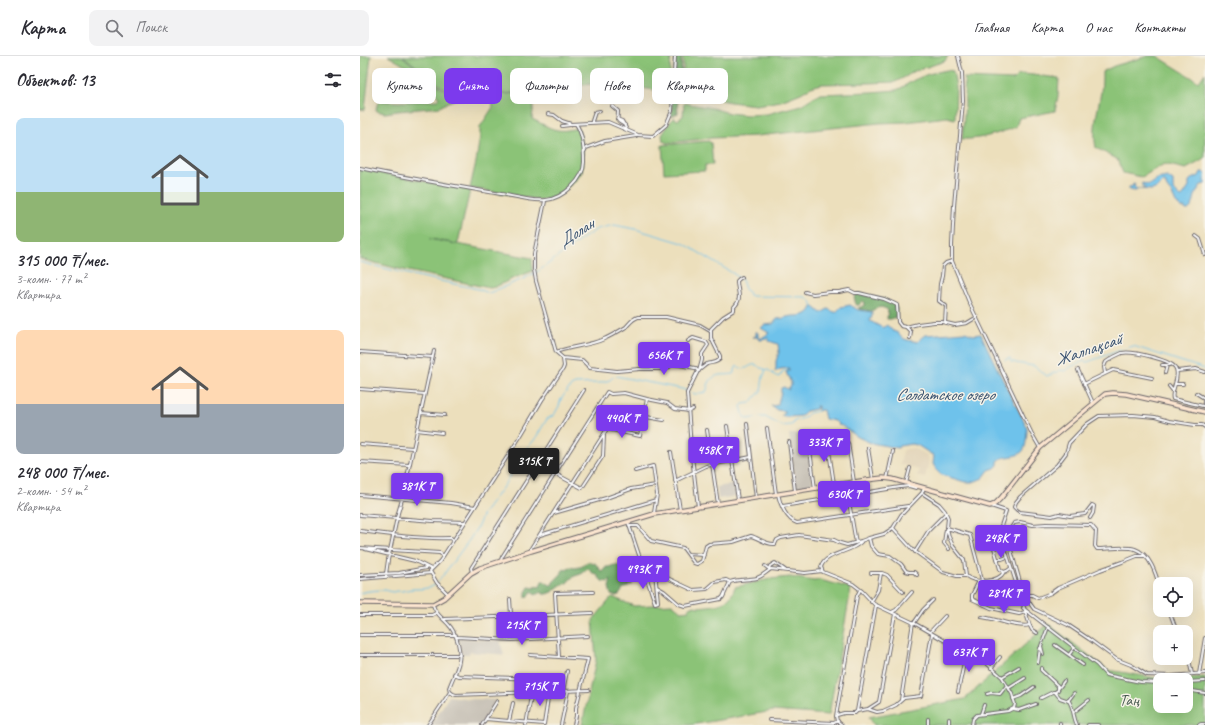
<!DOCTYPE html>
<html lang="ru">
<meta charset="utf-8">
<style>
:root{--surface:#fff;--page:#f2f2f3;--text:#2b2b33;--muted:#7c7c81;--line:#e1e1e2;--accent:#7c3aed}
body{margin:0;font-family:Caveat,sans-serif;background:var(--page);color:var(--text);height:100vh;display:flex;flex-direction:column;font-size:15px;white-space:nowrap}
*{box-sizing:border-box;margin:0}
p{font-size:13px;color:var(--muted)}
.icon{flex:none;width:22px;height:22px;fill:none;stroke:currentColor;stroke-width:2;stroke-linecap:round;stroke-linejoin:round}
.map{position:relative;flex:1;overflow:hidden}
.details{display:flex;flex-direction:column;background:var(--surface);width:360px}
.details>*{flex:none}
.hud{position:absolute;left:12px;top:12px;width:380px;height:36px;display:flex;gap:8px}
.controls{position:absolute;left:793px;top:521px;display:grid;gap:8px}
.controls a{display:grid;place-items:center;width:40px;height:40px;border-radius:8px;background:var(--surface);box-shadow:0 4px 16px #0002;font-size:20px}
.price{position:absolute;translate:-50% -34px;padding:0 9px;border-radius:4px;background:var(--accent);color:#fff;font-size:13px;line-height:26px;filter:drop-shadow(0 1px 2px #0008)}
.price::after{content:'';position:absolute;left:50%;top:24px;width:12px;height:9px;margin-left:-6px;background:inherit;clip-path:polygon(0 0,100% 0,50% 100%)}
.price.on{background:#222;color:#fff}
ul{padding:0;list-style:none}
li{display:grid;align-content:center;gap:8px;height:212px;padding:0 16px}
li span{display:grid;place-items:center;height:124px;border-radius:8px;color:#555}
li>.icon{margin-inline-start:auto}
span .icon{width:72px;height:72px;fill:#fffc;stroke-width:1}
li b{font-size:17px}
h2{display:flex;justify-content:space-between;align-items:center;height:48px;padding:0 16px;font-size:17px}
.tag{padding:0 14px;border-radius:8px;background:var(--surface);box-shadow:0 4px 16px #0002;font-size:14px;line-height:36px}
.tag.on{background:var(--accent);color:#fff}
header{display:flex;align-items:center;gap:24px;box-sizing:border-box;height:56px;padding:0 20px;background:var(--surface);border-bottom:1px solid var(--line)}
header strong{font-size:19px}
nav{display:flex;gap:22px;margin-inline-start:auto;font-size:14px}
.search{width:280px;height:36px;background:var(--page);display:flex;align-items:center;gap:10px;box-sizing:border-box;padding:0 14px;border-radius:8px;color:var(--muted);font-size:15px}
main{display:flex;flex:1;min-height:0}
.map>svg:first-child{display:block}
.built{fill:#e1d2b5}
.industrial{fill:#c9c3b8}
.green{fill:#8bc377;stroke:#567259;fill-rule:evenodd}
.forest{fill:#70a968;stroke:#496652}
.water{fill:#6ec2eb;stroke:#487293}
.lines{fill:none;stroke-linecap:round;stroke-linejoin:round}
.stream{stroke:#6ec2eb;stroke-width:1}
.street-casing{stroke:#696468;stroke-width:4}
.secondary-casing{stroke:#696468;stroke-width:5.5}
.street{stroke:#fff;stroke-width:2}
.secondary{stroke:#fce5cf;stroke-width:3.5}
.labels{text-anchor:middle;stroke-width:3;stroke-linejoin:round;paint-order:stroke}
.park-label{font-size:16px;fill:#475a50;stroke:#f7f3e8}
.water-label{font-size:17px;font-style:italic;fill:#395270;stroke:#f7f3e8}
</style>
<header>
<strong>Карта</strong>
<div class="search"><svg class="icon" aria-label="search" viewBox="0 0 24 24"><circle cx="10" cy="10" r="6"/><path d="M15 15l6 6"/></svg>Поиск</div>
<nav><a>Главная</a><a>Карта</a><a>О нас</a><a>Контакты</a></nav>
</header>
<main>
<section class="details">
<h2>Объектов: 13<svg class="icon" aria-label="filters" viewBox="0 0 24 24"><path d="M4 7h16M4 17h16"/><circle cx="9" cy="7" r="2"/><circle cx="15" cy="17" r="2"/></svg></h2>
<ul>
<li><span style="background:linear-gradient(#bfe0f5 60%,#8fb573 0)"><svg class="icon" aria-label="home" viewBox="0 0 24 24"><path d="M3 11l9-7 9 7M6 9v11h12V9"/></svg></span><div><b>315 000 ₸/мес.</b><p>3-комн. · 77 m²</p><p>Квартира</p></div></li>
<li><span style="background:linear-gradient(#ffd9b3 60%,#9aa5b1 0)"><svg class="icon" aria-label="home" viewBox="0 0 24 24"><path d="M3 11l9-7 9 7M6 9v11h12V9"/></svg></span><div><b>248 000 ₸/мес.</b><p>2-комн. · 54 m²</p><p>Квартира</p></div></li>
</ul>
</section>
<div class="map">
<svg width="845" height="669" viewBox="0 0 845 669">
<rect width="100%" height="100%" fill="#f7f3e8"/>
<filter id="ink" filterUnits="userSpaceOnUse"><feTurbulence type="fractalNoise" baseFrequency=".025" numOctaves="2"/><feDisplacementMap in="SourceGraphic" scale="8" xChannelSelector="R" yChannelSelector="G"/><feConvolveMatrix kernelMatrix="1 2 1 2 8 2 1 2 1" color-interpolation-filters="sRGB"/></filter>
<filter id="wash" filterUnits="userSpaceOnUse"><feTurbulence type="fractalNoise" baseFrequency=".012" numOctaves="4" result="noise"/><feDisplacementMap in="SourceGraphic" scale="16" xChannelSelector="R" yChannelSelector="G"/><feGaussianBlur stdDeviation="0.9" result="paint"/><feColorMatrix in="noise" values="0 0 0 0 0 0 0 0 0 0 0 0 0 0 0 0 0 1.4 0 .05"/><feComposite in="paint" operator="in"/></filter>
<g filter="url(#wash)">
<rect width="100%" height="100%" fill="#ecdfbc"/>
<path class="built" d="M554,392L567,399L569,404L565,422L557,420L559,414L540,408L543,395L546,393Z"/>
<path class="industrial" d="M429,378H446L453,429L436,431Z
M374,428L376,440L358,443L357,431Z
M98,582L141,585V589L144,598L142,600L137,598L110,596L109,598H102Z
M89,640L112,643L136,644L121,669H71Z"/>
<path class="green" d="M0,0H11L5,54L0,53Z
M28,0H42L81,32L89,37L98,39L115,40L124,38H147L197,34V43L174,47L172,63C191,72 196,78 217,72V71L219,75L223,95V107L222,116L217,123L199,139L189,143L181,144L110,132L116,106L120,80V71L133,51L132,46L106,43H96L88,46L80,51L37,55L25,57L17,55L16,53L18,46L24,45L38,46L77,44L79,42L74,35L66,30L62,23L49,12Z
M43,0H311L309,36L252,28L240,27L168,36L134,38L124,37L115,39L98,38L91,37L82,31Z
M323,0H588L585,5L552,16L547,20L535,26L508,27L462,28L451,31L441,37L421,45L396,49L370,46L324,36Z
M788,0H797L839,26L845,17V103L826,113L804,108L782,121L763,117L757,103L736,92C732,74 738,54 741,36C742,29 742,23 742,16L754,10Z
M587,14L593,15L596,31L595,63L587,61L546,66L519,67L396,80L351,82L307,87L303,85L302,79L313,62L318,64L323,60L324,47L352,52L369,57L387,59L407,58L441,49L452,42L461,38L511,36L536,34L541,32L554,24L568,18Z
M664,18L699,22L698,40L695,55L659,62L656,71C639,77 620,84 602,83L605,48L604,22L653,24L658,19Z
M349,85L351,87L353,109H345V115L304,117L302,89Z
M0,113L110,134L98,187L97,188L70,183L172,202L173,215L154,222L135,231L130,232L39,213L0,203Z
M430,521L454,525L460,524L491,532L469,659L413,655L330,669H222L236,604L233,564L252,541L274,550L312,548L321,555L329,554V551L336,550L337,551C346,550 359,550 366,545C371,542 373,536 375,531L410,523Z
M688,568L748,614L803,623L845,621V669H514L509,661L605,643ZM800,624H826V650H800Z"/>
<path class="forest" d="M315,0H321L323,37L326,38L324,42L317,44L318,57L313,60H311Z
M498,237L512,241L524,243L535,249L537,253L536,261L531,263H527L528,254C520,249 518,252 511,255L499,253L498,252L503,250L505,247L503,245L499,249H496L494,241Z
M230,506L232,508L235,507L241,515L245,513L246,511H249L254,509C259,509 264,512 266,517L268,515H270L273,519V521H270L269,519L267,520L270,526H272V529H269L268,531L262,533V535L259,539L255,540L251,539L249,531L251,524L248,526L242,525L237,519L234,518L228,513C226,514 224,516 223,517C220,519 216,519 213,521C207,525 208,529 199,530C196,534 188,539 183,538L182,536L175,539L172,535L168,541H166V536L169,531L175,532L176,530L180,531L182,525H184L190,529H192L193,526L202,517V515L204,513L206,514L211,511L215,512L219,511H221L226,507Z"/>
<path class="water" d="M841,116H843L845,118V128L841,129C839,132 836,136 835,140C833,146 834,150 828,154H826L825,152H821L816,147L812,138L807,132L805,126H802L797,132L792,134L779,133L775,135L769,134V131L773,130V128H775L774,130L776,133H784L785,131L782,130V127L789,129L797,123L807,121L813,125V133L821,141L823,140L829,131V125L831,123L839,120Z
M490,249L498,254L512,256V260L510,265L523,272L527,269L533,275L538,277C542,285 550,284 558,286L562,281L566,279L605,276L613,279L621,278C632,302 643,325 655,348C658,354 666,367 667,373C667,376 666,387 665,391C660,406 636,396 638,409L635,412L629,414L623,422L613,426H605L582,419L578,416L573,408L574,400L557,389L551,388L539,390L538,392L511,387L498,381L482,370L479,369L475,365L465,363L463,354H461L458,355V350H456L457,352L456,353L446,355L441,360L428,361L421,360L425,357L424,355L417,354L411,350L418,349C418,343 422,338 421,332L424,331L429,334L428,332L431,330V327L426,316L429,315V312L420,313L417,315H414L416,313V305L419,296L418,288L409,285L408,282L406,283L404,282L402,284H399L397,281H393L396,280V275L398,277V280L400,283L409,277L401,272L404,269L413,268L417,263C424,263 427,260 433,260C440,260 449,260 452,251H454L461,257L468,253L474,256H476L481,251Z"/>
<g class="lines">
<path class="stream" d="M0,206L43,217L118,233L129,237L165,222L180,214L216,187L237,173L254,169L275,173L323,187L374,218L382,224L385,233L391,240L446,241L451,245L453,251
M645,304L650,302L651,303V306H654L656,307L674,310L687,320L701,314L706,315C712,308 716,310 723,305L727,306L773,290L845,313
M405,314V317L403,321L401,335L390,347L383,348L381,350L384,361L387,363L401,361H405L422,370C426,369 430,370 433,368L434,365L444,362L449,357L458,355
M78,526L110,483L118,470L123,458L145,428L164,396L175,383L187,363L194,359L199,350L201,343L211,330L215,328L240,327L250,324L253,321L256,320L322,333L335,338L346,336C348,332 347,330 349,327C354,316 364,320 373,318L377,310C387,317 389,307 396,309C398,309 399,312 401,312C403,313 406,313 408,314C412,316 414,320 419,321L423,315L429,314
M0,537C5,535 18,534 24,534C29,535 32,537 37,535C43,536 47,533 53,533C61,533 68,533 75,529"/>
</g>
</g>
<g filter="url(#ink)">
<g class="lines">
<g class="street-casing">
<path id="street" d="M598,0L602,17L603,45L594,150L592,189V205L609,246L672,378L680,392
M252,50L258,55C258,64 255,64 265,69
M188,58L194,59L202,65L211,68L248,66L278,79L293,80L299,75L306,69L312,55L315,0
M257,63L262,65L267,74
M232,67V65L235,56L240,55
M202,70L210,69
M224,96L226,92L245,85L276,80
M0,112C47,122 94,130 141,138C153,140 174,146 186,144C203,142 224,124 224,106C224,95 223,78 216,68
M185,145L174,198V213L176,225L196,296L203,302L222,304L230,312L257,315L280,313H306L312,309L314,308L335,312L338,315
M836,180L840,183L845,199
M445,236L453,238L470,236H479L489,234L495,237H499L524,243L533,247L537,249L538,266L541,270L546,271L558,268L574,266H582L595,269L607,267L617,261
M585,267L586,250L579,245L580,228L582,220L583,210L586,207L592,205
M546,271L551,276L550,282
M328,285L333,282L346,286L348,289L342,298V304L339,315
M0,296L73,301
M196,296C211,290 229,290 244,283C249,281 261,274 266,271C270,267 272,263 278,261H306L340,269L350,275
M802,309H810
M718,314L733,347
M817,315L836,313L845,316
M745,317L744,311L746,306C750,303 757,299 762,297C772,295 813,304 816,313C820,324 810,334 813,343L843,350
M805,317L807,309
M724,328L753,314L792,322
M815,328H823
M809,330L813,335
M0,333L65,338
M836,337L844,342V347
M61,357L85,359
M387,368L396,442
M367,370L378,444
M407,372L416,438
M247,373L280,380L287,343
M57,374L82,377
M347,374L358,448
M467,382L474,428
M429,386L435,435
M449,386L455,433
M488,387L494,426
M0,388L53,392
M508,392L513,423
M311,396L320,454
M0,406L49,409
M177,408L222,432L243,400L244,379
M275,415L293,410L297,438L294,457
M527,423L533,395
M315,425L346,410L391,401
M546,427L550,412
M486,428L496,487
M562,437L579,448L585,455L588,462L587,472L589,481L593,490L604,504L606,520C615,527 638,527 644,516L647,515L651,512
M418,438C420,449 427,464 437,467L548,450
M0,439L91,447L115,451
M732,449L725,458L710,460L699,458L692,460L660,456L657,454L654,451L656,446L660,441L697,409L706,397L709,387L727,368L739,360L773,359L795,361L809,365L835,369H842L845,371
M423,450L540,431L549,430L556,432L559,430
M631,450L646,455
M338,451L331,392L327,337L338,315C341,313 344,310 347,308C352,306 356,308 360,303V300L351,282V273L363,261L374,254V251C383,243 377,235 377,225L379,223L382,221
M646,455L640,473V477L670,570L672,574L677,577
M194,457L246,442L271,433L296,429
M0,459L73,465L105,466
M730,462L733,457L734,450L732,449
M268,466L295,547L298,546L295,516
M269,470H278L291,485L323,492L334,507L337,508L342,505L346,490L349,488L373,486L391,480C399,482 406,489 415,488L417,484L421,482L439,479L474,484L480,487L487,489L501,485L509,482L524,478L533,472L541,459L562,437L564,432
M533,472L553,494L583,516L597,520H606
M587,472L610,479L622,524
M586,473L584,487L589,493
M0,475C30,479 61,483 91,482L93,484
M180,479L296,444
M509,482L511,490L518,498L530,500L541,508L546,515L549,516H554L557,519
M501,486C491,497 466,496 461,511L463,516L493,528L502,535L514,548L554,567L606,597L624,605L642,621L652,638L655,648L654,652L648,655L617,659L613,663L612,669
M631,487L633,488L640,513L644,516
M0,492L80,497L83,500
M634,492L644,488
M5,493L55,505L71,513
M171,495V492L247,373L251,355L304,364
M555,496L569,474L586,457
M328,498L344,499
M637,503H642L647,501
M141,504L142,501L247,336L251,338L264,337L287,343L307,347L315,353L329,355L333,353
M405,510L409,513L410,510L415,507L425,514
M112,516L111,512L224,334
M511,517H522L527,519L543,536
M0,519L39,517L66,512
M26,521V518L28,504L38,457L43,440L74,295
M0,523L71,517
M296,524L298,521L303,520L333,534L347,533L355,526L366,524L370,526
M619,525L612,539V543L631,552L659,558L665,556
M297,531L304,535L319,548L325,550L361,543L363,541L370,526C378,523 388,524 397,522C403,520 406,516 411,513L445,517L462,515
M800,532C796,518 790,498 775,493C768,490 746,493 737,493L735,490L736,475L731,469L686,468L673,469L660,466L654,467C650,472 648,481 649,487L662,533L669,546L674,553L708,569L729,583L756,603L771,609L787,619L811,620L845,617
M88,538L77,527L70,515L80,505L160,381L182,344L203,313L204,310L203,303
M633,538L660,543
M666,539H672L678,542L691,537L698,532L740,514L762,506L777,500H785
M150,543L151,559
M511,546L518,534L521,517
M73,549C76,559 82,561 88,568C94,574 96,580 98,587C103,607 95,615 89,632C89,636 92,638 96,639L229,634
M663,552L737,609L746,619L781,626L800,627
M809,554L817,576
M532,556L536,554L552,536
M0,559H72L76,557
M622,561C634,562 660,573 669,569
M85,563L232,557
M554,567L563,554L573,544
M570,576L585,560
M0,579H96
M97,581L152,584L228,580
M695,589L723,609
M826,592L828,599L832,618
M683,598L681,590L688,571
M0,599H100
M170,599L228,603L216,652V660L214,669
M709,599L714,592
M199,601L195,537L233,536
M678,607L680,592
M631,612L640,601
M681,612V614L698,630V634L695,636
M94,618L99,620L205,624
M839,618L845,582
M642,621L659,611
M826,626L845,625
M649,632L665,622
M699,632L704,625
M826,634L845,637
M203,635L207,615
M598,636L606,597
M627,638L631,637L640,638L647,629
M681,642L693,636H695L700,642L709,645C714,653 713,661 717,669
M653,643L661,640L674,631
M541,644L553,566
M708,645L714,637
M508,653L519,646L535,558
M653,653L659,654L676,648
M497,655L508,653L517,656L523,655L536,649L544,642L561,640L572,578
M714,656L729,644
M621,658L624,649
M477,659L484,657H495L497,655L516,549
M126,663L184,668
M568,663V669
M409,664L474,667L478,665
M149,665L153,647
M700,667V669
M184,668L189,636
M68,669L90,636
M122,669L137,645
M166,669L174,623
M201,669L208,635
M482,669L477,665L476,660L497,540L500,534
M589,669V663
M728,669H738
M839,669L841,668H845"/>
</g>
<g class="secondary-casing">
<path id="secondary" d="M0,547L73,548L84,542L111,517L120,512L171,495L294,458L507,424L523,422L532,423L630,450L635,448L641,442L680,392L745,338L753,337L766,338L845,356"/>
</g>
<use href="#street" class="street"/>
<use href="#secondary" class="secondary"/>
</g>
</g>
<g class="labels">
<g class="park-label">
<text x="769" y="649">Таң</text>
</g>
<g class="water-label">
<text transform="translate(216 176) rotate(-32)" y="6">Долан</text>
<text transform="translate(728 293) rotate(-19)" y="6">Жалпақсай</text>
<text x="585" y="344">Солдатское озеро</text>
</g>
</g>
</svg>
<div class="controls">
<a><svg class="icon" aria-label="locate" viewBox="0 0 24 24"><circle cx="12" cy="12" r="6"/><path d="M12 2v4M12 18v4M2 12h4M18 12h4"/></svg></a>
<a>+</a>
<a>−</a>
</div>
<b class="price" style="left:304px;top:320px">656K ₸</b>
<b class="price" style="left:262px;top:383px">440K ₸</b>
<b class="price" style="left:464px;top:407px">333K ₸</b>
<b class="price" style="left:354px;top:415px">458K ₸</b>
<b class="price on" style="left:174px;top:426px">315K ₸</b>
<b class="price" style="left:57px;top:451px">381K ₸</b>
<b class="price" style="left:484px;top:459px">630K ₸</b>
<b class="price" style="left:641px;top:503px">248K ₸</b>
<b class="price" style="left:283px;top:534px">493K ₸</b>
<b class="price" style="left:644px;top:558px">281K ₸</b>
<b class="price" style="left:162px;top:590px">215K ₸</b>
<b class="price" style="left:609px;top:617px">637K ₸</b>
<b class="price" style="left:180px;top:651px">715K ₸</b>
<div class="hud">
<a class="tag">Купить</a>
<a class="tag on">Снять</a>
<a class="tag">Фильтры</a>
<a class="tag">Новое</a>
<a class="tag">Квартира</a>
</div>
</div>
</main>
